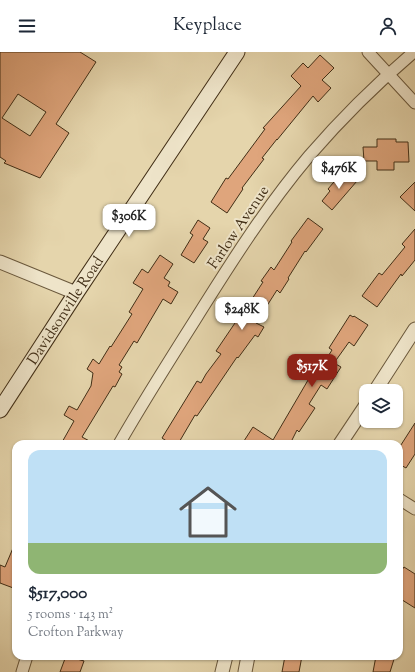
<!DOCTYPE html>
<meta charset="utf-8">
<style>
:root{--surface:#fff;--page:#f6f6f7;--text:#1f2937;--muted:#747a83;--line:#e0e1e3;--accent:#8f2418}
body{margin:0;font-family:"Sorts Mill Goudy",serif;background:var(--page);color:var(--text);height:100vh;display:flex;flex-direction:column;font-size:15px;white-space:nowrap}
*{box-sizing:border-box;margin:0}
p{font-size:13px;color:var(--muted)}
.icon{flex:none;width:22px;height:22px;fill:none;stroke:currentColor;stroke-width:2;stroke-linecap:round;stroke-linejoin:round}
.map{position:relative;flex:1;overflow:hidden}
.side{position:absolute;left:12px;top:388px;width:391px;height:220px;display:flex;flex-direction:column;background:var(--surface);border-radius:12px;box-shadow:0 1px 3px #0004}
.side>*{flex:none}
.tools{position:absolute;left:359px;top:332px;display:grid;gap:8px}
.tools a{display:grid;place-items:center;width:44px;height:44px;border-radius:8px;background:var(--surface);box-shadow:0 1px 3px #0004;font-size:20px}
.price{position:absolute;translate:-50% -34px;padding:0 9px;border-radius:8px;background:#fff;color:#222;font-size:13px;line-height:26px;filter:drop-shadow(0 1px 2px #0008)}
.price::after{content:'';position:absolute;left:50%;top:24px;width:12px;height:9px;margin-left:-6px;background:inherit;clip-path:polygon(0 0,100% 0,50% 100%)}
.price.selected{background:var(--accent);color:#fff}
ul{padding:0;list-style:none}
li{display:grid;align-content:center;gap:8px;height:212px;padding:0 16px}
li+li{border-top:1px solid var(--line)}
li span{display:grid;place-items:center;height:124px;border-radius:12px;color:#555}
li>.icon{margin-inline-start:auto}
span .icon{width:72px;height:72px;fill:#fffc;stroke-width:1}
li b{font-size:17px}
header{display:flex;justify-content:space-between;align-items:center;height:52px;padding:0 16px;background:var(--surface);font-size:18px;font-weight:600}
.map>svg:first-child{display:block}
.building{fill:#dfa57c;stroke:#412e16;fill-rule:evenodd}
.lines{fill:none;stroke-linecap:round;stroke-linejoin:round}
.minor-casing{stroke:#6a583c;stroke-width:13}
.tertiary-casing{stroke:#6a583c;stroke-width:15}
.secondary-casing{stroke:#412e16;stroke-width:17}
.minor{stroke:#eee4c9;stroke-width:11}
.tertiary{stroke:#eee4c9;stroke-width:13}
.secondary{stroke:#eee4c9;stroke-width:15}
.labels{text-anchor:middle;stroke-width:4;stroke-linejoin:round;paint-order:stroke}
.street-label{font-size:15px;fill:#412e16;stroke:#eee4c9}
</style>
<header><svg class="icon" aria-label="menu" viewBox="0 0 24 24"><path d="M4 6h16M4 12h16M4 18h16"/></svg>Keyplace<svg class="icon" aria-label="person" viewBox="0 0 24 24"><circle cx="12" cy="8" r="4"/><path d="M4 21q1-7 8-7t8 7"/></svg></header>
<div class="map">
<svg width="415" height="620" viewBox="0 0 415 620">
<rect width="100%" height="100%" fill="#e5d5ac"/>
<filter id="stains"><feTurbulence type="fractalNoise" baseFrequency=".005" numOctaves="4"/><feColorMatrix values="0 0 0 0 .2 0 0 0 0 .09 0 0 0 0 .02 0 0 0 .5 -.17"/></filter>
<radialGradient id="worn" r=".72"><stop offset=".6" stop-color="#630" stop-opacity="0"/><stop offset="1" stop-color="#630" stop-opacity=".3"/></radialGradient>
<path class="building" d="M0,0H80L96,10L56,72L69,81L40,126L4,111L6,109L0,105ZM18,42L46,60L30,84L2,66Z
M320,3L334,16L322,28L331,36L318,50L313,44L277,88V87L262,106L264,107L242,136L243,137L227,161L211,150L226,126L228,127L265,77L263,76L301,34L291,24L303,11L308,16Z
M377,87H396V90H408L409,110H394V118H377V109H364L363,95H377Z
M344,118L357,129L332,158L322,149L330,139L328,137Z
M415,130V159L400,145Z
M308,166L323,177L306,200L305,199L288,226L289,227L280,241L277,238L256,271L264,275L258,285L255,283L238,306L237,305L197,364L195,363L178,392H171L162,386L197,329L201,331L206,322L221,302L216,299L235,271L250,246L252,247L263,230L261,229L271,215L274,218L292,190L291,189Z
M198,168L210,176L203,187L208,190L194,211L181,203L193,183L190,181Z
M415,177V208L402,224L401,222L377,255L362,244L379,221L382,223L405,195L402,192Z
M160,203L173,212L164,226L170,230L168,234L178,240L171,252L163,247L137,291L134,289L119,313L122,315L119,320L122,322L115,335L113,334L82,385L95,392H61L74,369L64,363L69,354L77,358L91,334L93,321L87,317L93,307L99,312L110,294L111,295L132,262L129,260L143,237L133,231L142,217L148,221Z
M350,263L353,265L354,264L368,273L354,294L349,290L334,311L341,315L327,337L321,333L309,352L315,356L299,380L297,378L290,392H242L253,375L273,388L311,323L315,325L332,298L329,296Z
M415,371V402L406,416L399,412V396Z
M16,489V537L0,531V513L5,515Z
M404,515L415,522V556L399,546V522Z
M66,604L84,609L80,620H60Z
M285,604H302L299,620H282Z
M376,604H395L390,620H373Z"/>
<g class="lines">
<g class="minor-casing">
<path id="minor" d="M368,0L415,51
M119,392C143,350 169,309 195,268C230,212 266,155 309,104C341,67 376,32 414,0
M399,447L415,457
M22,620L27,604"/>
</g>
<g class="tertiary-casing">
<path id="tertiary" d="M0,210L76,241
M375,339L415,277
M340,392L366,353
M222,620L226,604
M245,620L248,604"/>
</g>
<g class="secondary-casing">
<g id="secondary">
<path id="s1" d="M0,358L76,241L237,0"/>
</g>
</g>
<use href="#minor" class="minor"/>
<use href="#tertiary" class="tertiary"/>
<use href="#secondary" class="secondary"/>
</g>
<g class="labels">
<g class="street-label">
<text transform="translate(238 175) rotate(-56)" y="5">Farlow Avenue</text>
<text dy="5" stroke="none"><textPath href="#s1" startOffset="119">Davidsonville Road</textPath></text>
</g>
</g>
<rect width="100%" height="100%" filter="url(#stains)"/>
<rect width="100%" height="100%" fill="url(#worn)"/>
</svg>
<div class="tools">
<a><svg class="icon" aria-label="layers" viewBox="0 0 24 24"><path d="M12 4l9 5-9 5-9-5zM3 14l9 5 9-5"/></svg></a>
</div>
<b class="price" style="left:339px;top:138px">$476K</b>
<b class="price" style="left:129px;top:186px">$306K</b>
<b class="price" style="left:242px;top:279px">$248K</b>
<b class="price selected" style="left:312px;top:336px">$517K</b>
<section class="side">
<ul>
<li><span style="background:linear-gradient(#bfe0f5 75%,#8fb573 0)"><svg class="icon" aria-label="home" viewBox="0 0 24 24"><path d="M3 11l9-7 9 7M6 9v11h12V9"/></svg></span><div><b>$517,000</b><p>5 rooms · 143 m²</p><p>Crofton Parkway</p></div></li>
</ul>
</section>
</div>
